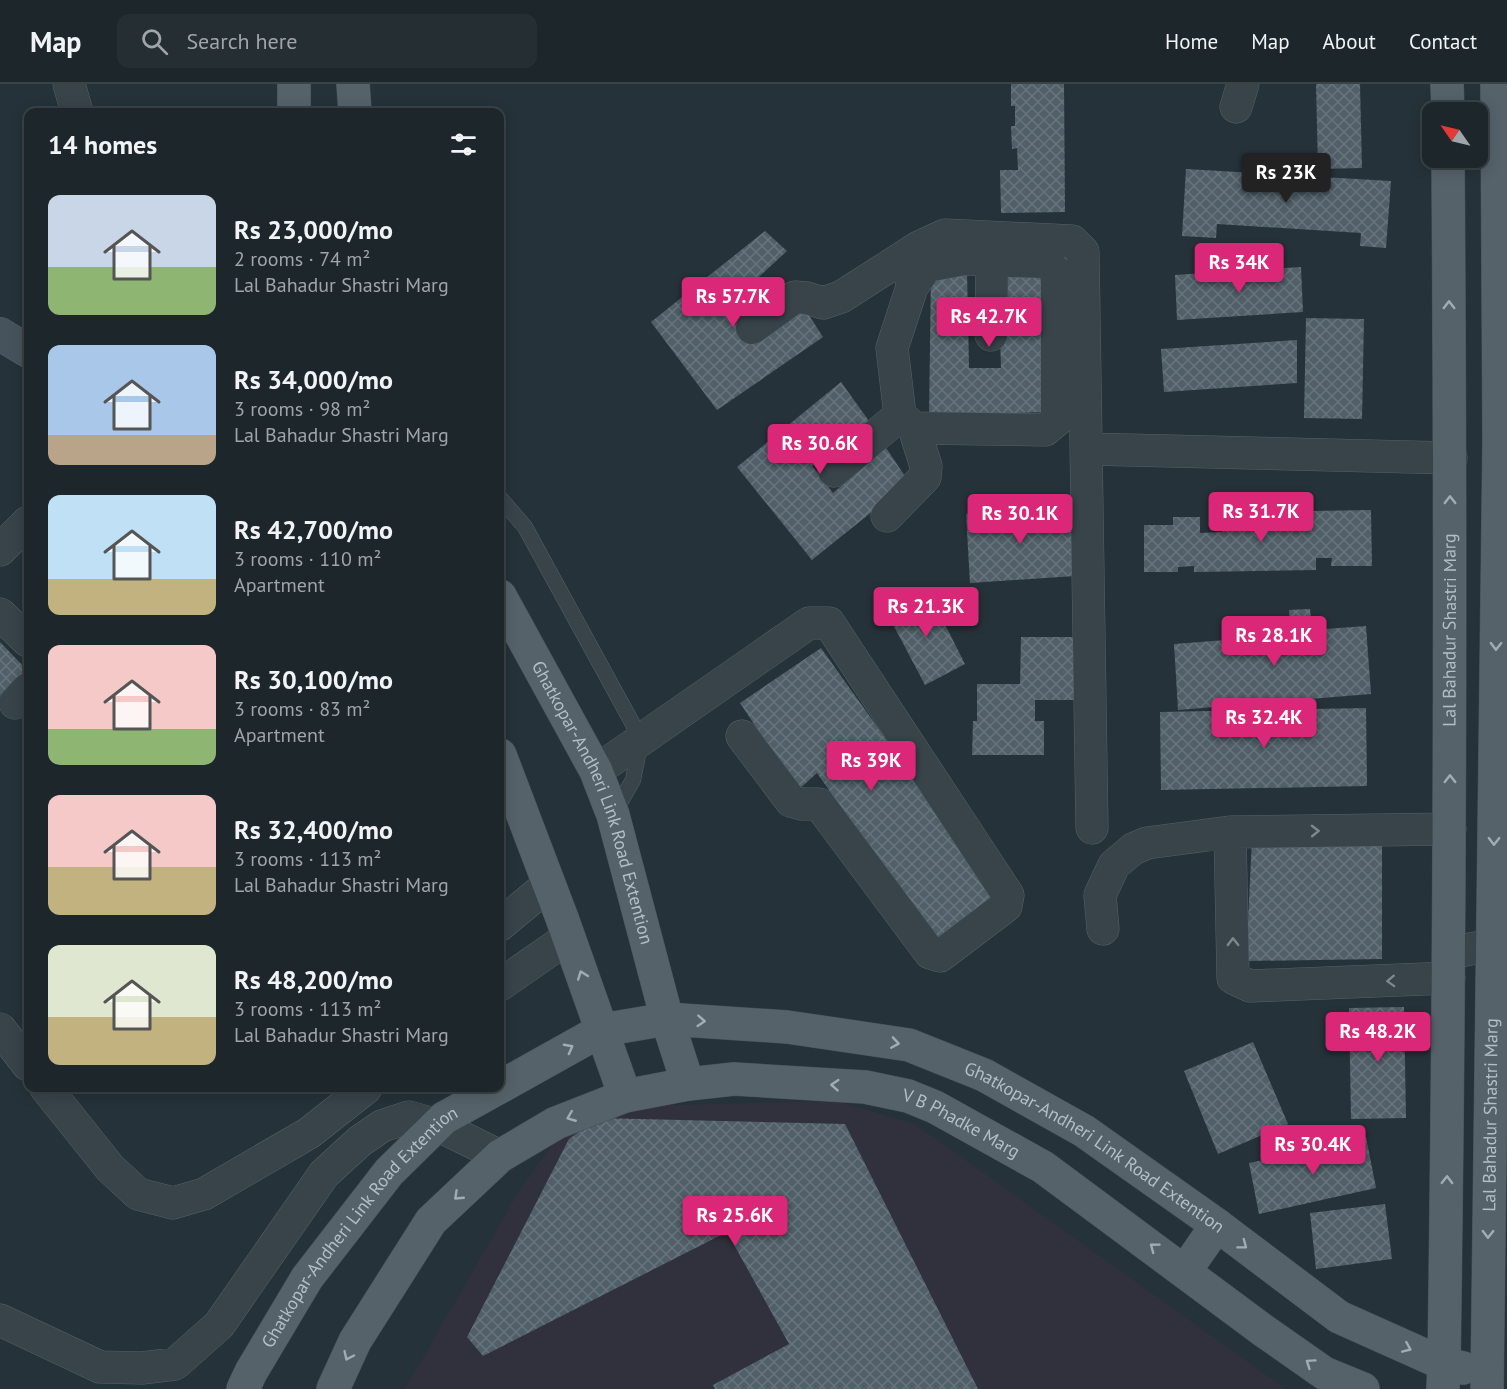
<!DOCTYPE html>
<meta charset="utf-8">
<style>
:root{--surface:#1c262b;--page:#252e33;--text:#f1f3f6;--muted:#a0a5a9;--line:#3a4347;--accent:#db2777}
body{margin:0;font-family:"PT Sans",sans-serif;background:var(--page);color:var(--text);height:100vh;display:flex;flex-direction:column;font-size:22px;white-space:nowrap}
*{box-sizing:border-box;margin:0}
p{font-size:20px;color:var(--muted)}
.icon{flex:none;width:33px;height:33px;fill:none;stroke:currentColor;stroke-width:2;stroke-linecap:round;stroke-linejoin:round}
.map{position:relative;flex:1;overflow:hidden}
.panel{position:absolute;left:24px;top:24px;width:480px;height:984px;display:flex;flex-direction:column;background:var(--surface);border-radius:12px;box-shadow:0 3px 15px #0003,0 0 0 2px var(--line)}
.panel>*{flex:none}
.needle{width:39px;rotate:304deg}
.buttons{position:absolute;left:1422px;top:18px;display:grid;gap:12px}
.buttons a{display:grid;place-items:center;width:66px;height:66px;border-radius:12px;background:var(--surface);box-shadow:0 3px 15px #0003,0 0 0 2px var(--line);font-size:30px}
.price{position:absolute;translate:-50% -51px;padding:0 14px;border-radius:6px;background:var(--accent);color:#fff;font-size:20px;line-height:39px;filter:drop-shadow(0 2px 3px #0008)}
.price::after{content:'';position:absolute;left:50%;top:36px;width:18px;height:14px;margin-left:-9px;background:inherit;clip-path:polygon(0 0,100% 0,50% 100%)}
.price.selected{background:#222;color:#fff}
ul{padding:0;list-style:none}
li{display:flex;align-items:center;gap:18px;height:150px;padding:0 24px}
li span{display:grid;place-items:center;flex:none;width:168px;height:120px;border-radius:12px;color:#555}
li>.icon{margin-inline-start:auto}
span .icon{width:72px;height:72px;fill:#fffc;stroke-width:1}
li b{font-size:26px}
h2{display:flex;justify-content:space-between;align-items:center;height:72px;padding:0 24px;font-size:26px}
header{display:flex;align-items:center;gap:36px;box-sizing:border-box;height:84px;padding:0 30px;background:var(--surface);border-bottom:2px solid var(--line)}
header strong{font-size:28px}
nav{display:flex;gap:33px;margin-inline-start:auto;font-size:21px}
.search{width:420px;height:54px;background:var(--page);display:flex;align-items:center;gap:15px;box-sizing:border-box;padding:0 21px;border-radius:12px;color:var(--muted);font-size:22px}
.map>svg:first-child{display:block}
.medical{fill:#30313c}
.building{fill:url(#building-cross-hatch)}
.lines{fill:none;stroke-linecap:round;stroke-linejoin:round}
.lane-casing{stroke:#576168;stroke-width:16}
.street-casing{stroke:#576168;stroke-width:33}
.secondary-casing{stroke:#576168;stroke-width:34}
.primary-casing{stroke:#454f56;stroke-width:34}
.lane{stroke:#38434a;stroke-width:15}
.street{stroke:#38434a;stroke-width:32}
.secondary{stroke:#47535c;stroke-width:33}
.primary{stroke:#56626a;stroke-width:33}
.oneway{stroke:#a1acb4}
.oneway2{stroke:#7c878e}
.labels{text-anchor:middle;stroke-width:4.5;stroke-linejoin:round;paint-order:stroke}
.street-label{font-size:18px;fill:#b4bec6;stroke:#1e282f}
</style>
<header>
<strong>Map</strong>
<div class="search"><svg class="icon" aria-label="search" viewBox="0 0 24 24"><circle cx="10" cy="10" r="6"/><path d="M15 15l6 6"/></svg>Search here</div>
<nav><a>Home</a><a>Map</a><a>About</a><a>Contact</a></nav>
</header>
<div class="map">
<svg width="1507" height="1305" viewBox="0 0 1507 1305">
<defs>
<pattern id="building-cross-hatch" width="8" height="8" patternUnits="userSpaceOnUse" patternTransform="scale(1.5)"><rect width="8" height="8" fill="#505f68"/><path d="M0 0l8 8M0 8l8-8" fill="none" stroke="#67747c"/></pattern>
</defs>
<rect width="100%" height="100%" fill="#253239"/>
<path class="medical" d="M836,1017L915,1040L1286,1305H405L520,1105L559,1052L632,1022Z"/>
<path class="building" d="M1011,0H1064L1065,128L1001,129L1000,86H1018L1017,64L1012,65L1011,42H1015V22H1011Z
M1316,0H1360L1362,84L1318,85Z
M1186,85L1391,97L1386,164L1360,162L1361,149L1217,140L1216,154L1182,152Z
M765,147L787,167L724,225L750,259L801,219L823,253L717,326L651,238Z
M1301,183L1303,228L1177,236L1175,191Z
M1044,184L1047,328L929,332L931,188L967,187L969,284H1001L998,186Z
M1306,234L1364,235L1362,335L1304,334Z
M1297,256V299L1164,308L1161,265Z
M841,298L869,337L812,382L833,409L886,364L909,398L812,476L737,383Z
M1071,423L1075,492L970,499L966,430Z
M1371,426L1372,482H1331L1332,474H1316V486L1194,488V482L1178,483V488H1144V441H1173V433H1200V449L1222,448V431H1244L1245,441H1265V428H1296V443H1311V427Z
M928,507L965,580L925,601L887,529Z
M1310,525L1312,546L1366,542L1371,610L1178,626L1174,560L1265,553V547L1290,545L1289,526Z
M1021,553H1076V616H1035V637H1044V671H972L973,637H977V600H1020Z
M0,558L28,587V589L4,614L0,610Z
M821,564L1003,819L939,863L817,689L798,706L740,619Z
M1366,624L1367,702L1161,706L1160,628Z
M1252,756L1382,759V875L1246,877Z
M1404,923L1406,1034L1351,1035L1349,924Z
M1253,958L1288,1040L1218,1070L1184,987Z
M598,1034L845,1040L978,1305H715L713,1301L789,1260L727,1148L483,1272L467,1253L569,1055Z
M1366,1053L1376,1104L1259,1130L1249,1079Z
M1385,1120L1392,1175L1316,1185L1310,1129Z"/>
<g class="lines">
<g class="lane-casing">
<path id="lane" d="M500,414L525,443L641,655L633,696L613,731"/>
</g>
<g class="street-casing">
<path id="street" d="M69,0L77,28
M1236,23L1243,0
M908,171L912,203L892,264L900,331L914,344L1045,346L1057,336V189L1046,178L964,175L927,182L912,203
M752,244L795,213L807,214L823,219L841,213L919,163L945,151L1072,157L1083,168L1092,744
M991,251L992,176
M1087,365L1451,374
M834,387L900,331
M887,432L925,393L926,382L914,344
M0,466L28,438
M0,530L28,557
M15,619L28,605
M596,687L809,539H829L1008,811L1006,822L940,872L930,869L819,720H802L791,717L742,652
M500,841L548,801
M1103,845L1100,811L1114,781L1133,765L1147,759L1230,748
M1450,869L1507,858
M1449,894L1250,902L1233,894L1230,748L1450,745
M500,901L569,853
M0,945L28,981
M46,1004L110,1084L138,1110L173,1119L204,1110L309,1049L366,1004
M0,1236L100,1283L142,1284L175,1280L219,1241L324,1090L360,1057L382,1042L409,1033L437,1041L500,1072"/>
</g>
<g class="secondary-casing">
<path id="secondary" d="M0,250L28,267"/>
</g>
<g class="primary-casing">
<g id="primary">
<path d="M353,0L355,28"/>
<path d="M1447,0L1448,28"/>
<path d="M294,28V0"/>
<path id="s1" d="M500,512L596,687L613,731L667,935L688,1000"/>
<path d="M500,671L562,834L625,1012"/>
<path id="s2" d="M500,1003L602,946L667,935L787,943L909,961L984,991L1084,1047L1217,1141L1339,1233L1444,1280L1463,1284"/>
<path d="M1185,1187L1217,1141"/>
<path id="s3" d="M243,1305L251,1288L307,1194L389,1088L444,1034L498,1004"/>
<path id="s4" d="M333,1305L355,1257L431,1137L500,1072L556,1039L625,1012L688,1000L734,995L865,1003L908,1012L935,1023L1043,1083L1264,1247L1324,1289L1363,1305"/>
<path id="s5" d="M1443,1305L1444,1280C1450,878 1451,476 1448,74"/>
<path id="s6" d="M1487,1305L1499,358L1497,0"/>
</g>
</g>
<use href="#lane" class="lane"/>
<use href="#street" class="street"/>
<use href="#secondary" class="secondary"/>
<use href="#primary" class="primary"/>
</g>
<defs><path id="oneway-chevron" d="M-2-3.5L2.5 0L-2 3.5" fill="none" stroke-width="1.6" stroke-linecap="round" stroke-linejoin="round" transform="scale(1.5)"/></defs>
<g class="oneway">
<use href="#oneway-chevron" transform="translate(1449 221) rotate(-90)"/>
<use href="#oneway-chevron" transform="translate(1450 416) rotate(-90)"/>
<use href="#oneway-chevron" transform="translate(1496 562) rotate(91)"/>
<use href="#oneway-chevron" transform="translate(1450 695) rotate(-90)"/>
<use href="#oneway-chevron" transform="translate(1494 757) rotate(91)"/>
<use href="#oneway-chevron" transform="translate(582 891) rotate(-110)"/>
<use href="#oneway-chevron" transform="translate(701 937) rotate(4)"/>
<use href="#oneway-chevron" transform="translate(895 959) rotate(9)"/>
<use href="#oneway-chevron" transform="translate(569 964) rotate(-28)"/>
<use href="#oneway-chevron" transform="translate(835 1001) rotate(-176)"/>
<use href="#oneway-chevron" transform="translate(571 1033) rotate(158)"/>
<use href="#oneway-chevron" transform="translate(1447 1096) rotate(-89)"/>
<use href="#oneway-chevron" transform="translate(458 1112) rotate(137)"/>
<use href="#oneway-chevron" transform="translate(1488 1150) rotate(91)"/>
<use href="#oneway-chevron" transform="translate(1243 1161) rotate(37)"/>
<use href="#oneway-chevron" transform="translate(1154 1163) rotate(-143)"/>
<use href="#oneway-chevron" transform="translate(1407 1264) rotate(23)"/>
<use href="#oneway-chevron" transform="translate(348 1272) rotate(115)"/>
<use href="#oneway-chevron" transform="translate(1310 1279) rotate(-145)"/>
</g>
<g class="oneway2">
<use href="#oneway-chevron" transform="translate(1315 747) rotate(-1)"/>
<use href="#oneway-chevron" transform="translate(1233 858) rotate(-91)"/>
<use href="#oneway-chevron" transform="translate(1391 897) rotate(178)"/>
</g>
<g class="labels">
<g class="street-label">
<text dy="6" stroke="none"><textPath href="#s5" startOffset="759">Lal Bahadur Shastri Marg</textPath></text>
<text dy="6" stroke="none"><textPath href="#s1" startOffset="228">Ghatkopar-Andheri Link Road Extention</textPath></text>
<text dy="6" stroke="none"><textPath href="#s6" startOffset="274">Lal Bahadur Shastri Marg</textPath></text>
<text dy="6" stroke="none"><textPath href="#s4" startOffset="774">V B Phadke Marg</textPath></text>
<text dy="6" stroke="none"><textPath href="#s2" startOffset="639">Ghatkopar-Andheri Link Road Extention</textPath></text>
<text dy="6" stroke="none"><textPath href="#s3" startOffset="201">Ghatkopar-Andheri Link Road Extention</textPath></text>
</g>
</g>
</svg>
<div class="buttons">
<a><svg class="needle" viewBox="-14 -14 28 28"><path d="M0-13l5 13h-10z" fill="#e53935"/><path d="M0 13l5-13h-10z" fill="#a0a5a9"/></svg></a>
</div>
<b class="price selected" style="left:1286px;top:120px">Rs 23K</b>
<b class="price" style="left:1239px;top:210px">Rs 34K</b>
<b class="price" style="left:733px;top:244px">Rs 57.7K</b>
<b class="price" style="left:989px;top:264px">Rs 42.7K</b>
<b class="price" style="left:820px;top:391px">Rs 30.6K</b>
<b class="price" style="left:1261px;top:459px">Rs 31.7K</b>
<b class="price" style="left:1020px;top:461px">Rs 30.1K</b>
<b class="price" style="left:926px;top:554px">Rs 21.3K</b>
<b class="price" style="left:1274px;top:583px">Rs 28.1K</b>
<b class="price" style="left:1264px;top:665px">Rs 32.4K</b>
<b class="price" style="left:871px;top:708px">Rs 39K</b>
<b class="price" style="left:1378px;top:979px">Rs 48.2K</b>
<b class="price" style="left:1313px;top:1092px">Rs 30.4K</b>
<b class="price" style="left:735px;top:1163px">Rs 25.6K</b>
<section class="panel">
<h2>14 homes<svg class="icon" aria-label="filters" viewBox="0 0 24 24"><path d="M4 7h16M4 17h16"/><circle cx="9" cy="7" r="2"/><circle cx="15" cy="17" r="2"/></svg></h2>
<ul>
<li><span style="background:linear-gradient(#c9d6e8 60%,#8fb573 0)"><svg class="icon" aria-label="home" viewBox="0 0 24 24"><path d="M3 11l9-7 9 7M6 9v11h12V9"/></svg></span><div><b>Rs 23,000/mo</b><p>2 rooms · 74 m²</p><p>Lal Bahadur Shastri Marg</p></div></li>
<li><span style="background:linear-gradient(#a9c7e8 75%,#b9a48a 0)"><svg class="icon" aria-label="home" viewBox="0 0 24 24"><path d="M3 11l9-7 9 7M6 9v11h12V9"/></svg></span><div><b>Rs 34,000/mo</b><p>3 rooms · 98 m²</p><p>Lal Bahadur Shastri Marg</p></div></li>
<li><span style="background:linear-gradient(#bfe0f5 70%,#c2b280 0)"><svg class="icon" aria-label="home" viewBox="0 0 24 24"><path d="M3 11l9-7 9 7M6 9v11h12V9"/></svg></span><div><b>Rs 42,700/mo</b><p>3 rooms · 110 m²</p><p>Apartment</p></div></li>
<li><span style="background:linear-gradient(#f6c9c9 70%,#8fb573 0)"><svg class="icon" aria-label="home" viewBox="0 0 24 24"><path d="M3 11l9-7 9 7M6 9v11h12V9"/></svg></span><div><b>Rs 30,100/mo</b><p>3 rooms · 83 m²</p><p>Apartment</p></div></li>
<li><span style="background:linear-gradient(#f6c9c9 60%,#c2b280 0)"><svg class="icon" aria-label="home" viewBox="0 0 24 24"><path d="M3 11l9-7 9 7M6 9v11h12V9"/></svg></span><div><b>Rs 32,400/mo</b><p>3 rooms · 113 m²</p><p>Lal Bahadur Shastri Marg</p></div></li>
<li><span style="background:linear-gradient(#dfe7d0 60%,#c2b280 0)"><svg class="icon" aria-label="home" viewBox="0 0 24 24"><path d="M3 11l9-7 9 7M6 9v11h12V9"/></svg></span><div><b>Rs 48,200/mo</b><p>3 rooms · 113 m²</p><p>Lal Bahadur Shastri Marg</p></div></li>
</ul>
</section>
</div>
